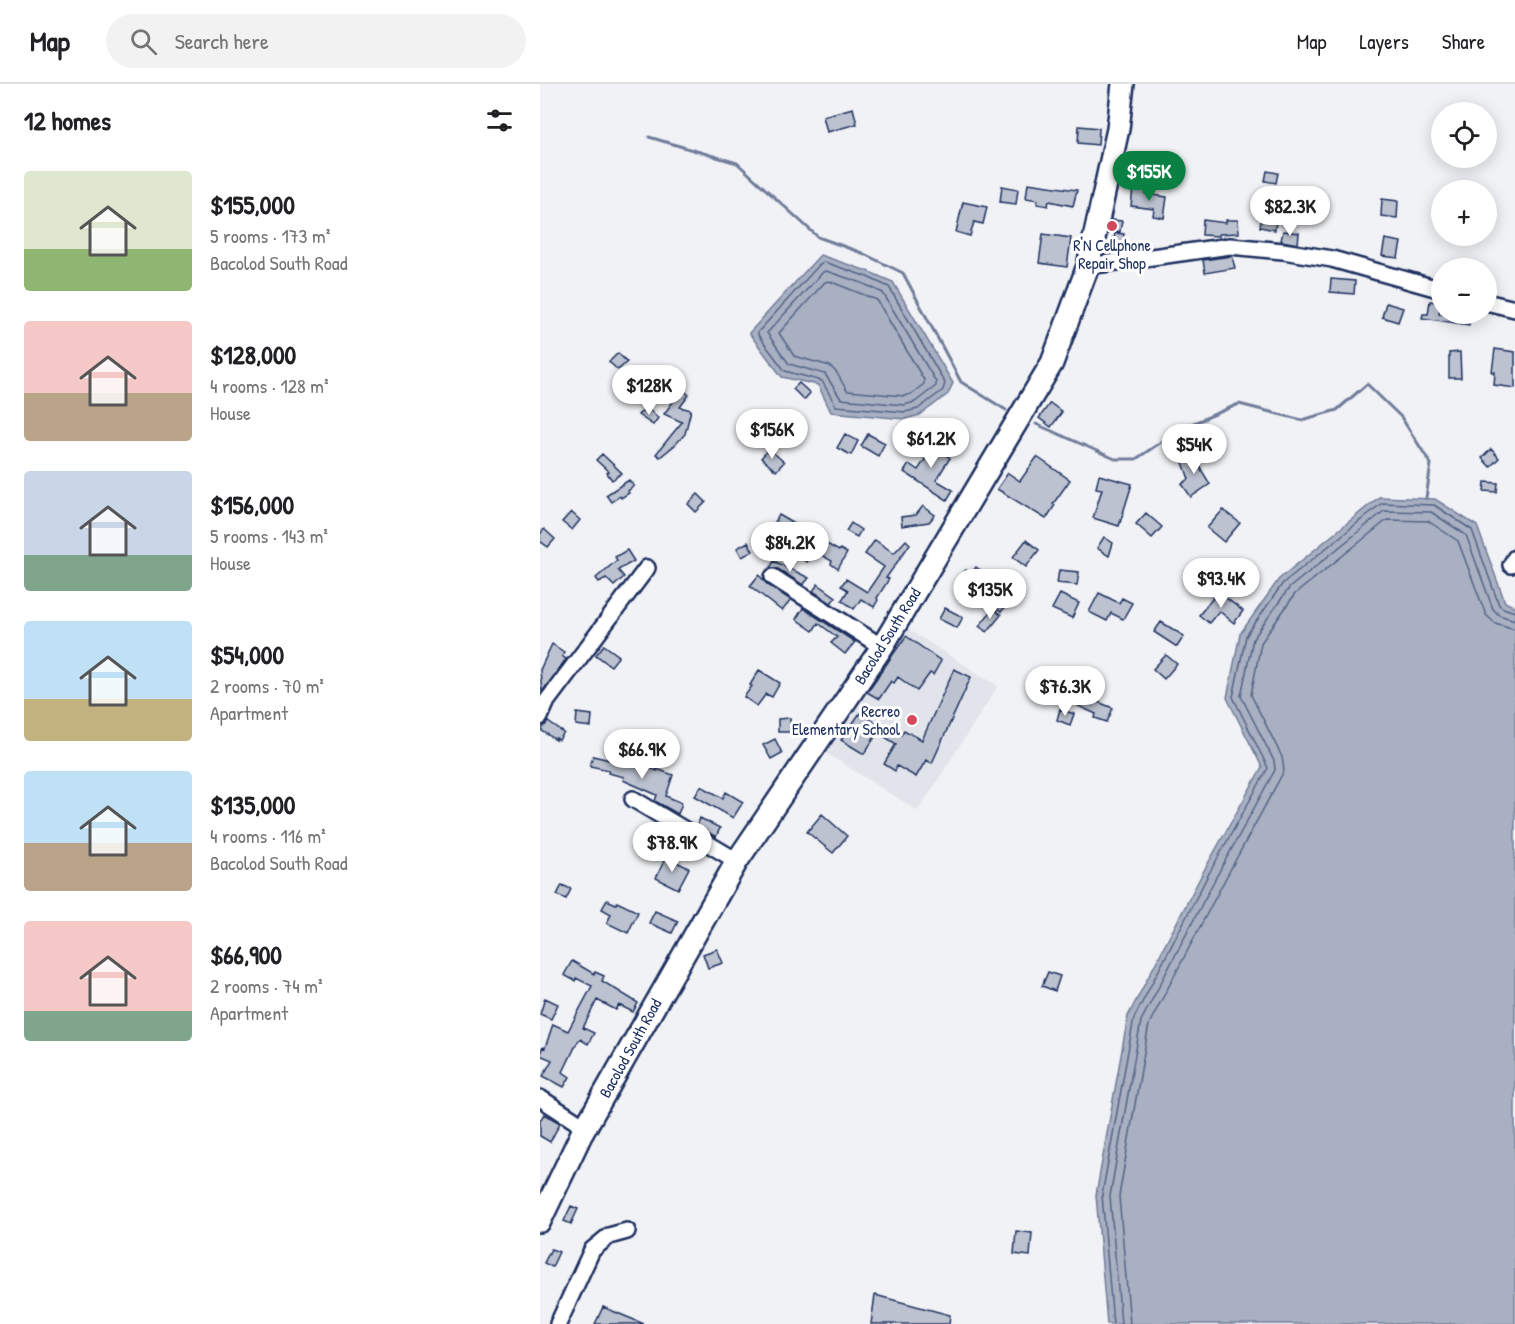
<!DOCTYPE html>
<meta charset="utf-8">
<style>
:root{--surface:#fff;--page:#f2f2f2;--text:#202124;--muted:#757577;--line:#e0e0e0;--accent:#0b8043}
body{margin:0;font-family:"Patrick Hand",sans-serif;background:var(--page);color:var(--text);height:100vh;display:flex;flex-direction:column;font-size:22px;white-space:nowrap}
*{box-sizing:border-box;margin:0}
p{font-size:20px;color:var(--muted)}
.icon{flex:none;width:33px;height:33px;fill:none;stroke:currentColor;stroke-width:2;stroke-linecap:round;stroke-linejoin:round}
.map{position:relative;flex:1;overflow:hidden}
.sheet{display:flex;flex-direction:column;background:var(--surface);width:540px}
.sheet>*{flex:none}
.tools{position:absolute;left:891px;top:18px;display:grid;gap:12px}
.tools a{display:grid;place-items:center;width:66px;height:66px;border-radius:50%;background:var(--surface);box-shadow:0 3px 15px #0003;font-size:30px}
.price{position:absolute;translate:-50% -51px;padding:0 14px;border-radius:21px;background:#fff;color:#222;font-size:20px;line-height:39px;filter:drop-shadow(0 2px 3px #0008)}
.price::after{content:'';position:absolute;left:50%;top:36px;width:18px;height:14px;margin-left:-9px;background:inherit;clip-path:polygon(0 0,100% 0,50% 100%)}
.price.on{background:var(--accent);color:#fff}
ul{padding:0;list-style:none}
li{display:flex;align-items:center;gap:18px;height:150px;padding:0 24px}
li span{display:grid;place-items:center;flex:none;width:168px;height:120px;border-radius:6px;color:#555}
li>.icon{margin-inline-start:auto}
span .icon{width:72px;height:72px;fill:#fffc;stroke-width:1}
li b{font-size:26px}
h2{display:flex;justify-content:space-between;align-items:center;height:72px;padding:0 24px;font-size:26px}
header{display:flex;align-items:center;gap:36px;box-sizing:border-box;height:84px;padding:0 30px;background:var(--surface);border-bottom:2px solid var(--line)}
header strong{font-size:28px}
nav{display:flex;gap:33px;margin-inline-start:auto;font-size:21px}
.search{width:420px;height:54px;background:var(--page);display:flex;align-items:center;gap:15px;box-sizing:border-box;padding:0 21px;border-radius:33px;color:var(--muted);font-size:22px}
main{display:flex;flex:1;min-height:0}
.map>svg:first-child{display:block}
.built{fill:#e1e4ea}
.water{fill:#a8b0c2;stroke:#707c9a;stroke-width:1.5}
.lines{fill:none;stroke-linecap:round;stroke-linejoin:round}
.shore{stroke:#536386;stroke-width:1.5}
.stream{stroke:#707c9a;stroke-width:3}
.building{fill:#bcc2d0;stroke:#1b2f5e;stroke-width:1.5}
.minor-casing{stroke:#1b2f5e;stroke-width:20}
.highway-casing{stroke:#1b2f5e;stroke-width:26}
.minor{stroke:#fff;stroke-width:15}
.highway{stroke:#fff;stroke-width:21}
.poi-dot{fill:#d1495b;stroke:#fff;stroke-width:2}
.labels{text-anchor:middle;stroke-width:6;stroke-linejoin:round;paint-order:stroke}
.poi-label{font-size:16px;fill:#1b2f5e;stroke:#fff}
.street-label{font-size:16px;fill:#1b2f5e;stroke:#fff}
</style>
<header>
<strong>Map</strong>
<div class="search"><svg class="icon" aria-label="search" viewBox="0 0 24 24"><circle cx="10" cy="10" r="6"/><path d="M15 15l6 6"/></svg>Search here</div>
<nav><a>Map</a><a>Layers</a><a>Share</a></nav>
</header>
<main>
<section class="sheet">
<h2>12 homes<svg class="icon" aria-label="filters" viewBox="0 0 24 24"><path d="M4 7h16M4 17h16"/><circle cx="9" cy="7" r="2"/><circle cx="15" cy="17" r="2"/></svg></h2>
<ul>
<li><span style="background:linear-gradient(#dfe7d0 65%,#8fb573 0)"><svg class="icon" aria-label="home" viewBox="0 0 24 24"><path d="M3 11l9-7 9 7M6 9v11h12V9"/></svg></span><div><b>$155,000</b><p>5 rooms · 173 m²</p><p>Bacolod South Road</p></div></li>
<li><span style="background:linear-gradient(#f6c9c9 60%,#b9a48a 0)"><svg class="icon" aria-label="home" viewBox="0 0 24 24"><path d="M3 11l9-7 9 7M6 9v11h12V9"/></svg></span><div><b>$128,000</b><p>4 rooms · 128 m²</p><p>House</p></div></li>
<li><span style="background:linear-gradient(#c9d6e8 70%,#7fa58c 0)"><svg class="icon" aria-label="home" viewBox="0 0 24 24"><path d="M3 11l9-7 9 7M6 9v11h12V9"/></svg></span><div><b>$156,000</b><p>5 rooms · 143 m²</p><p>House</p></div></li>
<li><span style="background:linear-gradient(#bfe0f5 65%,#c2b280 0)"><svg class="icon" aria-label="home" viewBox="0 0 24 24"><path d="M3 11l9-7 9 7M6 9v11h12V9"/></svg></span><div><b>$54,000</b><p>2 rooms · 70 m²</p><p>Apartment</p></div></li>
<li><span style="background:linear-gradient(#bfe0f5 60%,#b9a48a 0)"><svg class="icon" aria-label="home" viewBox="0 0 24 24"><path d="M3 11l9-7 9 7M6 9v11h12V9"/></svg></span><div><b>$135,000</b><p>4 rooms · 116 m²</p><p>Bacolod South Road</p></div></li>
<li><span style="background:linear-gradient(#f6c9c9 75%,#7fa58c 0)"><svg class="icon" aria-label="home" viewBox="0 0 24 24"><path d="M3 11l9-7 9 7M6 9v11h12V9"/></svg></span><div><b>$66,900</b><p>2 rooms · 74 m²</p><p>Apartment</p></div></li>
</ul>
</section>
<div class="map">
<svg width="975" height="1240" viewBox="0 0 975 1240">
<rect width="100%" height="100%" fill="#f1f2f5"/>
<filter id="ink" filterUnits="userSpaceOnUse"><feTurbulence type="fractalNoise" baseFrequency=".0167" numOctaves="2"/><feDisplacementMap in="SourceGraphic" scale="12" xChannelSelector="R" yChannelSelector="G"/><feConvolveMatrix kernelMatrix="1 2 1 2 8 2 1 2 1" color-interpolation-filters="sRGB"/></filter>
<g filter="url(#ink)">
<path class="built" d="M366,544L458,602L378,727L286,669Z"/>
<path class="water" d="M280,171L327,187L353,198L413,299L408,310L380,331L365,335L291,328L278,301L242,293L209,249Z
M839,413L895,415L937,442L965,518L975,523V1240H567L556,1111L588,932L662,790L722,683L687,614L700,550L739,495Z"/>
<g class="lines">
<path class="shore" d="M284,178L325,192L349,203L405,299L403,306L378,325L365,328L296,322L282,297L245,287L218,251V248L281,179Z
M286,187L322,199L343,209L396,298V302L375,318L364,321L301,315L285,290L249,280L227,249L283,188Z
M289,197L337,216L384,296V300L371,310L364,312L307,307L297,289L290,282L254,272L239,249L285,198Z
M573,1240L562,1111L594,934L667,793L728,684L693,613L706,552L743,499L842,419L894,421L932,446L959,521L963,524L975,528
M581,1240L570,1112L601,937L674,797L735,686L734,677L701,612L713,555L749,504L844,427L891,428L926,451L953,525L959,531L975,536
M590,1240L579,1112L609,940L682,801L744,687L742,673L711,611L721,559L755,510L847,436L888,437L918,457L946,531L955,539L975,545"/>
<path class="stream" d="M109,53L197,79L278,153L322,169L363,189L421,298L466,326
M496,340L575,375H596L642,344L699,320L762,336L797,326L827,300L861,333L891,380L886,414"/>
</g>
<path class="building" d="M313,24L317,40L287,48L283,32Z
M539,42L559,44L558,61L538,59Z
M594,75L613,77L611,87L592,85Z
M727,87L738,89L736,99L725,97Z
M488,99L537,106L533,122L509,117L508,122L497,120L498,116L486,114Z
M462,102L478,105L476,120L460,118Z
M593,104L606,106V110L627,113L624,134L613,132L614,125L591,122Z
M842,115L858,117L857,134L841,132Z
M423,118L447,123L443,140L434,138L430,152L416,148Z
M723,125L737,127L735,146L720,143Z
M571,136L582,137L580,148L569,147Z
M663,136L686,139V136H698L699,149L679,150V152L662,151Z
M743,147L759,149L758,160L741,157Z
M575,149L584,150L582,167L572,166Z
M503,150L531,154L527,183L499,179Z
M845,155L861,158L858,174L842,172Z
M692,172L695,184L665,189L663,176Z
M791,195L815,197L814,210L790,208Z
M890,217L901,219L899,230H930L929,241L882,234L883,230H888Z
M846,219L863,224L858,238L842,233Z
M955,265L975,268V304L954,301L955,288H952Z
M920,268L921,294H909V269Z
M78,269L87,278L78,286L69,278Z
M259,299L270,309L264,316L253,305Z
M142,305L149,311L140,323L151,326L145,350L135,361L120,373L116,370L142,338L124,330Z
M510,319L522,328L511,343L499,334Z
M107,323L118,334L113,341L98,331Z
M305,350L318,357L311,371L297,364Z
M328,350L345,359L338,372L321,362Z
M381,353L410,374L396,396L413,406L407,416L364,388L369,380L378,386L388,371L375,361Z
M229,365L244,378L236,387L221,374Z
M951,365L959,374L950,383L942,374Z
M654,368L662,387L670,400L651,413L642,400L649,395L641,373Z
M62,370L82,389L72,396L67,389L69,388L56,376Z
M497,373L530,396L513,420L515,421L506,435L457,405L468,389L480,397Z
M559,391L592,400L579,442L553,434L562,405L556,404Z
M89,396L94,402L88,407L89,409L81,414L80,412L71,418L66,411Z
M945,398L958,399L957,408L944,407Z
M158,410L166,418L156,428L148,420Z
M383,422L395,431L389,438L362,442L361,433L376,431Z
M683,426L700,439L684,458L667,444Z
M31,428L40,436L32,446L22,438Z
M606,429L622,443L612,454L596,440Z
M239,431L258,442L261,440L271,447L269,450L299,467L300,465L307,469L298,485L291,480L292,477L274,467L267,478L243,464L249,458L230,447Z
M311,439L321,446L317,453L306,447Z
M4,445L15,455L8,463L0,457V450Z
M564,453L573,459L569,472L557,464Z
M335,456L354,469L366,456L370,460L346,494L349,495L337,514L338,516L334,523L321,515L314,525L302,516L308,506L301,502L306,495L327,508L344,483L325,470Z
M486,456L499,466L486,483L473,473Z
M208,458L213,467L202,473L197,464Z
M87,466L94,477L78,486L84,493L74,502L66,494L59,498L56,494L77,476L75,473Z
M234,477L269,494L263,501L238,485L230,484Z
M672,477L692,491L681,507L661,493Z
M436,483L474,512L461,528L440,512L436,515L426,508L430,504L419,495L426,486L431,490Z
M519,486L539,488L537,501L517,499Z
M219,491L228,501L251,516L242,527L210,502Z
M278,500L296,513L291,519L273,507Z
M678,508L703,527L694,539L679,527L669,539L659,531Z
M559,509L579,519L582,514L592,519L583,535L571,529L567,537L549,528Z
M520,510L539,519L532,534L512,525Z
M263,524L315,558L305,570L291,559L297,553L278,539L273,547L256,535Z
M405,524L423,533L417,544L399,535Z
M453,525L461,531L447,548L439,542Z
M621,538L644,552L637,563L614,548Z
M366,552L401,577L393,591L390,589L377,607L358,593L354,599L351,597L339,615L327,608Z
M12,560L24,568L22,572L26,575L2,608L0,586Z
M64,561L79,572L71,582L56,571Z
M626,571L637,580L624,595L613,585Z
M414,585L431,593L392,679L386,676L376,693L357,682L355,687L344,680L356,660L339,649L350,643L361,651L364,646L382,656Z
M527,585L537,596L529,603L520,592Z
M219,586L240,599L232,613L226,610L217,622L204,613L212,602L210,601Z
M492,591L509,593V610L491,609Z
M543,612L573,624L567,638L555,634L556,630L538,622Z
M520,625L534,630L530,641L517,636Z
M37,629L52,631L51,643L36,641Z
M320,629L342,642L324,670L301,656Z
M250,634V648H238V635Z
M8,638L24,649L19,656L16,654V656L1,646Z
M235,655L242,669L231,675L223,661Z
M53,672L99,683L100,680L117,687V685L133,691L126,712L142,719L138,730L115,717L117,711L83,696L84,693L68,689L69,686L50,682Z
M161,702L183,714L186,708L203,718L193,734L155,712Z
M282,730L307,752L293,769L267,748Z
M160,734L180,744L176,753L157,742Z
M126,773L149,784L138,805L116,794Z
M22,801L31,805L26,815L17,811Z
M67,816L76,820L77,818L98,828L88,849L67,839L71,830L62,825Z
M115,827L138,837L132,849L109,839Z
M177,865L183,879L168,884L163,870Z
M32,877L54,890L55,888L64,892L62,897L98,919L93,928L79,921L76,926L57,916L43,944L54,949L48,960L40,955L37,959L23,988L30,993L24,1003L3,992L12,976L0,971V969L3,963L5,964L13,940L28,947L52,902L36,894L35,897L24,891Z
M508,888L520,892L515,907L502,902Z
M5,914L18,920L11,935L0,930Z
M4,1030L20,1039L10,1058L0,1052V1037Z
M31,1122L38,1125L31,1140L24,1137Z
M476,1147L492,1149L490,1172L474,1170Z
M11,1165L19,1168L12,1183L4,1179Z
M335,1211L410,1231L409,1240H331Z
M63,1223L104,1240H55Z"/>
<g class="lines">
<g class="minor-casing">
<path id="minor" d="M548,182L690,162L743,167L792,175L902,206
M946,218L975,225
M971,481L975,474
M233,493L342,563
M0,633L7,617L107,484
M93,715L197,777
M0,1014L46,1044
M18,1240L52,1166L69,1152L87,1147"/>
</g>
<g class="highway-casing">
<path id="highway" d="M0,1137L41,1051L197,777L342,563L512,279L548,182L578,45L583,0"/>
</g>
<use href="#minor" class="minor"/>
<use href="#highway" class="highway"/>
</g>
</g>
<g class="poi-dot">
<circle cx="572" cy="142" r="6"/>
<circle cx="372" cy="636" r="6"/>
</g>
<g class="labels">
<g class="poi-label">
<text x="572" y="167">R'N Cellphone<tspan x="572" dy="18">Repair Shop</tspan></text>
<text x="360" y="633" text-anchor="end">Recreo<tspan x="360" dy="18">Elementary School</tspan></text>
</g>
<g class="street-label">
<text transform="translate(347 552) rotate(-58)" y="6">Bacolod South Road</text>
<text transform="translate(90 964) rotate(-61)" y="6">Bacolod South Road</text>
</g>
</g>
</svg>
<div class="tools">
<a><svg class="icon" aria-label="locate" viewBox="0 0 24 24"><circle cx="12" cy="12" r="6"/><path d="M12 2v4M12 18v4M2 12h4M18 12h4"/></svg></a>
<a>+</a>
<a>−</a>
</div>
<b class="price on" style="left:609px;top:118px">$155K</b>
<b class="price" style="left:750px;top:153px">$82.3K</b>
<b class="price" style="left:109px;top:332px">$128K</b>
<b class="price" style="left:232px;top:376px">$156K</b>
<b class="price" style="left:391px;top:385px">$61.2K</b>
<b class="price" style="left:654px;top:391px">$54K</b>
<b class="price" style="left:250px;top:489px">$84.2K</b>
<b class="price" style="left:681px;top:525px">$93.4K</b>
<b class="price" style="left:450px;top:536px">$135K</b>
<b class="price" style="left:525px;top:633px">$76.3K</b>
<b class="price" style="left:102px;top:696px">$66.9K</b>
<b class="price" style="left:132px;top:789px">$78.9K</b>
</div>
</main>
